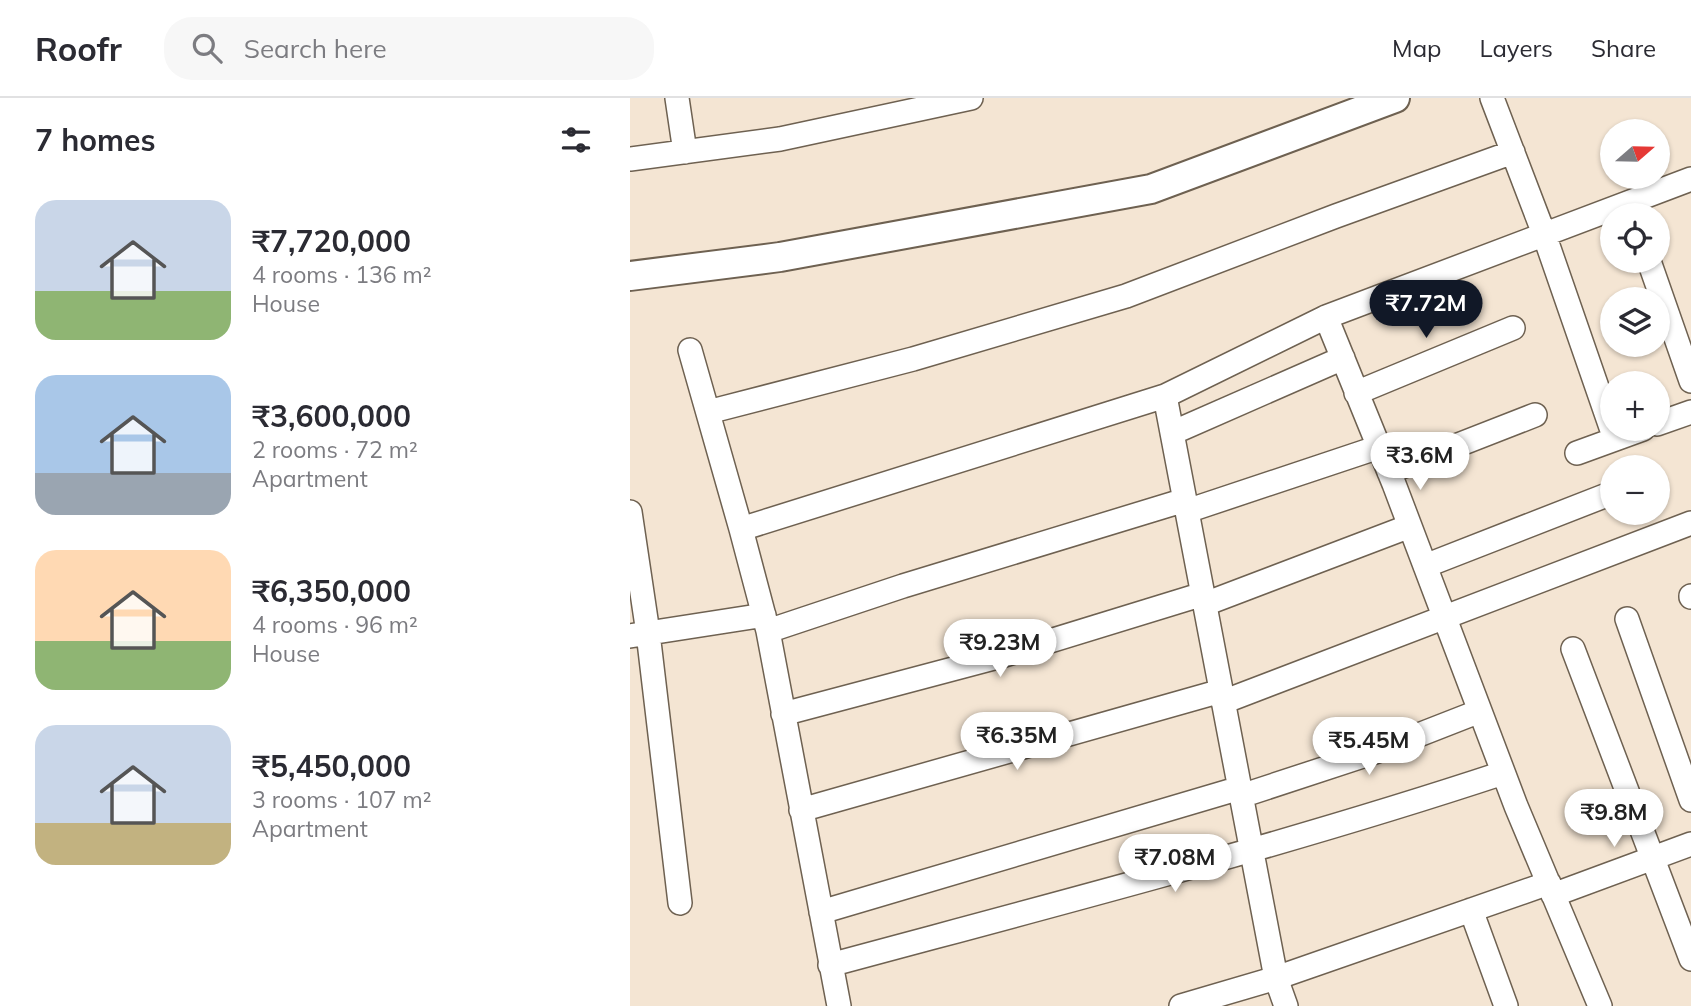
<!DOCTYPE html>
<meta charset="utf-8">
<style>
:root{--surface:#fff;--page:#f7f7f7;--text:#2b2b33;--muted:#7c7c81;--line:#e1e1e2;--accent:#111827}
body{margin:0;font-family:Mulish,sans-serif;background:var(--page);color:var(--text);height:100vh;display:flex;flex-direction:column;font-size:26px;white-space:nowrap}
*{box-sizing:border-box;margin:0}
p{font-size:23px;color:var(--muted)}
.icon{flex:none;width:38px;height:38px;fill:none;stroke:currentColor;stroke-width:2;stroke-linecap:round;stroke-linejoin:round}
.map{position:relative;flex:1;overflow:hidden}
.sheet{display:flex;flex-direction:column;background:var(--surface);width:630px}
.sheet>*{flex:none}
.needle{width:46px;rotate:70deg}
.controls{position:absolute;left:970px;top:21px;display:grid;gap:14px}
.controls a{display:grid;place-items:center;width:70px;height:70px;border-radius:50%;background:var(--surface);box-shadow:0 2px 5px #0004;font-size:35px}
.price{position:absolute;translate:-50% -60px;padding:0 16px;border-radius:24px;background:#fff;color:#222;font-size:23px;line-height:46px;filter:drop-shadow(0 2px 4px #0008)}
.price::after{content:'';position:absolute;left:50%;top:42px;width:21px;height:16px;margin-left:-10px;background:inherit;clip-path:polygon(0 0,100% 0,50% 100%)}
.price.active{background:var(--accent);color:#fff}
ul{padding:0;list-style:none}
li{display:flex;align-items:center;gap:21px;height:175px;padding:0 35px}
li span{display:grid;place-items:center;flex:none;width:196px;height:140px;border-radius:21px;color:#555}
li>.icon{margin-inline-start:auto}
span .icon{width:84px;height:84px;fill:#fffc;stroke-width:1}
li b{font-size:30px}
h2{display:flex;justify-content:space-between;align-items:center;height:84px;padding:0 35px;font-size:30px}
header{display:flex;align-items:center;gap:42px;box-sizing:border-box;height:98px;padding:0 35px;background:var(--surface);border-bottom:2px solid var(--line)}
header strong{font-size:33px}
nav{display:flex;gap:38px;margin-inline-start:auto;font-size:24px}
.search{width:490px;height:63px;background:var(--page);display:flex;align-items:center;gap:18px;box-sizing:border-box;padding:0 24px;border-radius:28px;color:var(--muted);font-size:26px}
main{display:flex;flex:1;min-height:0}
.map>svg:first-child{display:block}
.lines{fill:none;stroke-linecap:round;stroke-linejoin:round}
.minor-casing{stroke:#6e6151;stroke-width:26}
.tertiary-casing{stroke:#6e6151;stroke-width:32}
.minor{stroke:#fff;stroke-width:23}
.tertiary{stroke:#fff;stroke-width:28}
</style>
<header>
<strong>Roofr</strong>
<div class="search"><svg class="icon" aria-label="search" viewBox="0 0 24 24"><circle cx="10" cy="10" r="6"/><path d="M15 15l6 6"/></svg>Search here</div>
<nav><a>Map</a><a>Layers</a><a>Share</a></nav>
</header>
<main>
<section class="sheet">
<h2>7 homes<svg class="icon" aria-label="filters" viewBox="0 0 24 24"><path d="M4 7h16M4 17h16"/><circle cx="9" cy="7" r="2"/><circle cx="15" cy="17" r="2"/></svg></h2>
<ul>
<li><span style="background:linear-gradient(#c9d6e8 65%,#8fb573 0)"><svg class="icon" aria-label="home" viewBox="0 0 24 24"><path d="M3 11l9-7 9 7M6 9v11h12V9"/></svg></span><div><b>₹7,720,000</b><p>4 rooms · 136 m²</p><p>House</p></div></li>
<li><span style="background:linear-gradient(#a9c7e8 70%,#9aa5b1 0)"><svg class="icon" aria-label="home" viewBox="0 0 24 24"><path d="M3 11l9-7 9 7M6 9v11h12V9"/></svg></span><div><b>₹3,600,000</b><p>2 rooms · 72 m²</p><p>Apartment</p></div></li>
<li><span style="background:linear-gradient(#ffd9b3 65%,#8fb573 0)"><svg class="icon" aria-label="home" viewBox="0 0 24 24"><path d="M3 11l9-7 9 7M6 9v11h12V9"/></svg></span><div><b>₹6,350,000</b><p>4 rooms · 96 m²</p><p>House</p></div></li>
<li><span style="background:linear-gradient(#c9d6e8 70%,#c2b280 0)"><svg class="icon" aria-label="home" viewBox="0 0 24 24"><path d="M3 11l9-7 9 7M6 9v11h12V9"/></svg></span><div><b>₹5,450,000</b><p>3 rooms · 107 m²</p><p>Apartment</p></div></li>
</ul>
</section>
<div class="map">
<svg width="1061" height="908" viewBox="0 0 1061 908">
<rect width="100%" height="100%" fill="#f4e5d3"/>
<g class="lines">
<g class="minor-casing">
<path id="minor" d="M47,0L55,54
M862,0L914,136L985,341
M0,61L150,41L341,0
M1019,163L1061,283
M60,252L111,431
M726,295L883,230
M535,298L646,880L551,908
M78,314L283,261L496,198L706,118L883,54
M1027,326L1061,314
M542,335L713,260
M947,355L1013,331
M759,374L905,317
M557,413L749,349
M0,414L18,535L50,805
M795,468L982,395
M1061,498V499
M575,506L780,428
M997,521L1061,702
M138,533L273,488L555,402
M0,538L134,517
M943,551L1061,861
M593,604L1061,425
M153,616L368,559L573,496
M611,698L745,654L850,613
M171,712L591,593
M923,797L1061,746
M841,812L876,908
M191,814L610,690
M200,867C426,806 652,748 873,675
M209,908L138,533L111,431L535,298L696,219
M656,908L646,880L919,785
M970,908L886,708L764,386L696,219L1061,81"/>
</g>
<g class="tertiary-casing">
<path id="tertiary" d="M0,178L150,159L521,91L765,0"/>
</g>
<use href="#minor" class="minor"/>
<use href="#tertiary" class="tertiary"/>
</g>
</svg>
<div class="controls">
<a><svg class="needle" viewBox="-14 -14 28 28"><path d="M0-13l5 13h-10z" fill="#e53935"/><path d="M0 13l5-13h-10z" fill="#7c7c81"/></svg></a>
<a><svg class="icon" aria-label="locate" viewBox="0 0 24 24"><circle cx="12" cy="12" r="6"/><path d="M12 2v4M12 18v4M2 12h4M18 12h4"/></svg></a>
<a><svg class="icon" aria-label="layers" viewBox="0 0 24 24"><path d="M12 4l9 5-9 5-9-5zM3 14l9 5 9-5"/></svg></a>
<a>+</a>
<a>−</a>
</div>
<b class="price active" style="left:796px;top:242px">₹7.72M</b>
<b class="price" style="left:790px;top:394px">₹3.6M</b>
<b class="price" style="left:370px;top:581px">₹9.23M</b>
<b class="price" style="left:387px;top:674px">₹6.35M</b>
<b class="price" style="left:739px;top:679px">₹5.45M</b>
<b class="price" style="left:984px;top:751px">₹9.8M</b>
<b class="price" style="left:545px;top:796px">₹7.08M</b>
</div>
</main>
